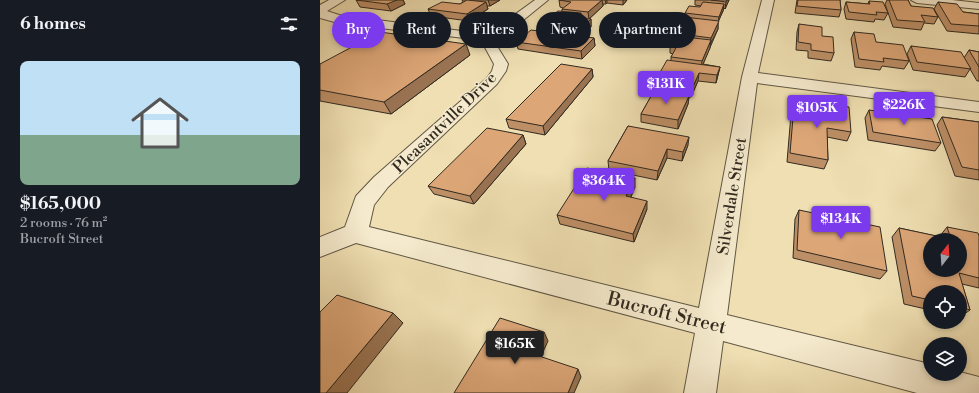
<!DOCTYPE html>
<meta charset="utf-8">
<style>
:root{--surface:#171b24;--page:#242831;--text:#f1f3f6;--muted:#9ea1a6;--accent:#7c3aed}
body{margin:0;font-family:"Libre Bodoni",serif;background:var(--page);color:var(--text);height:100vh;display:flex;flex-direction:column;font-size:15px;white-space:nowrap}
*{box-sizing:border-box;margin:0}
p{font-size:13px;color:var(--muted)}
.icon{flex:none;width:22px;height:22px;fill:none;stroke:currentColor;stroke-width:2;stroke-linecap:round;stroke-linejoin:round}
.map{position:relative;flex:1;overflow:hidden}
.drawer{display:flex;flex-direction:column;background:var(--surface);width:320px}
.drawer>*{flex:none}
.hud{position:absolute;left:12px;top:12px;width:380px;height:36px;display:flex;gap:8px}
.needle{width:26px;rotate:17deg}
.controls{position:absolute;left:603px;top:233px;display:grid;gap:8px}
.controls a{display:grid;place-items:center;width:44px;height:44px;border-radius:50%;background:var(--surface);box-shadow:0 2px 6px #0003;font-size:20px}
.price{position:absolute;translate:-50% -34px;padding:0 9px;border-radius:4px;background:var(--accent);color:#fff;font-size:13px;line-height:26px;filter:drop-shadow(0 1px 2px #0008)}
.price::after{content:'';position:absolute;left:50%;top:24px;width:12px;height:9px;margin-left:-6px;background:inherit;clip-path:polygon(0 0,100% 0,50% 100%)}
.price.active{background:#222;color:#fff}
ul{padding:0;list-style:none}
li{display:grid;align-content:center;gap:8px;height:212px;padding:0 20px}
li span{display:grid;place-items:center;height:124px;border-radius:8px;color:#555}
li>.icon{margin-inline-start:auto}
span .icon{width:72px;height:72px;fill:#fffc;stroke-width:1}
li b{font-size:17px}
h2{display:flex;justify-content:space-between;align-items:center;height:48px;padding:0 20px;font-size:17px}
.chip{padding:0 14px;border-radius:18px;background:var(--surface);box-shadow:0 2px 6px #0003;font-size:14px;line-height:36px}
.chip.active{background:var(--accent);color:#fff}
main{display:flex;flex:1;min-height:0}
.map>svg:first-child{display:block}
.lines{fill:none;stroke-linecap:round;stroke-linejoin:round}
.minor-casing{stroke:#605744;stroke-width:2}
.minor{fill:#f5eacd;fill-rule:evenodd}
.wall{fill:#bd8f66;stroke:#312a20}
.shaded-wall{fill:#9a7453;stroke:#312a20}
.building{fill:#dca677;stroke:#312a20;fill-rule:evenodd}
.labels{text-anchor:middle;stroke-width:3;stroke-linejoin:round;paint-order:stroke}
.street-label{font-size:16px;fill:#312a20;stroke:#f5eacd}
.near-street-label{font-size:19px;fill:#312a20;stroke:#f5eacd}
</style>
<main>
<section class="drawer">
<h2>6 homes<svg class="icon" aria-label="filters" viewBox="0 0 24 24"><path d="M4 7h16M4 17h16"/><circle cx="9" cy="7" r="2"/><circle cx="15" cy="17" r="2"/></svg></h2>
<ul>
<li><span style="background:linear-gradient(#bfe0f5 60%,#7fa58c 0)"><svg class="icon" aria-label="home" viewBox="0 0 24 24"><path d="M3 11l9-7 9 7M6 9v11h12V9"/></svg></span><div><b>$165,000</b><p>2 rooms · 76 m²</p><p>Bucroft Street</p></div></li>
</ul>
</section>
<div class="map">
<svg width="659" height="393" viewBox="0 0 659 393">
<rect width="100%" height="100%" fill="#efdfb2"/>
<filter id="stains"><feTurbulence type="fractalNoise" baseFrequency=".005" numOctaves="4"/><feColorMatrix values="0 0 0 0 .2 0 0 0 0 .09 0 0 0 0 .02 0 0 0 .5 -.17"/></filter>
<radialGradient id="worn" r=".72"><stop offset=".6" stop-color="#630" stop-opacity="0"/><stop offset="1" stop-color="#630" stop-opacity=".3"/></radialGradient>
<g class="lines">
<g class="minor-casing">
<path id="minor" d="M9,0H25L7,11L19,15L157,33L179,26L215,0H228L196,26L172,38L188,64L186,71L177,84L68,187L54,205L49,227L379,308L422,77L442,0H454L438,73L659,102V112L437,83L407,315L610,364V374H640V372L659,377V393H597L403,341L396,393H364L375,333L36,243L0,257V237L25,227L36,196L54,177L167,78L172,71L174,64L161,40L18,23L0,18V5Z
M591,0H632L659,3V9L597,3Z"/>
</g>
<use href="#minor" class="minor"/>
</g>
<path class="wall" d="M36,0H83L85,4L71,11L40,7Z
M142,0H180L170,6H167L168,9L149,21L111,16L108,9L140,4L143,2Z
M239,0H307L303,5L287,3L286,4H283V6L269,19H271V27L262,36L224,31L222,23L242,11V9L243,8L240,7Z
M375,0H409L405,9L404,8L403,11L398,22V29L383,64L400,67L396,83L378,81L371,97H369L368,104L358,129L321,122V114L334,91V83L351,60V57L353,54L350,53V45L360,36V35L339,32V25L364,17L365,13L380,7L381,6L375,5Z
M477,0H520L521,10L519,17L475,13Z
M567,0H588L591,6L618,17L614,24L604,23L601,30L573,27L565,4Z
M549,1L568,13L564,20L555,19L554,22L526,19L524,9L526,2L548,4Z
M618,2L643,12L659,14V34L627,31L614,9Z
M479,24L502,36L514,53L511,61L488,58V51L476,50L477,32Z
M534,32L556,42L589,61L584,69L562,66L560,70L535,67L531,39Z
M274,38L275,46L262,59L198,49L196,42Z
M591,46L644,58L649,50L659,52V81H657L650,69L645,77L593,70L587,54Z
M150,55L71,114L0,101V64Z
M272,69L273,77L225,135L189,128L186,119Z
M505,104L531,132L527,141L507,137L508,160L504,169L467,162L471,114L474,106L502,110Z
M549,110L621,143L615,151L548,140L545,118Z
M622,117L659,122V180L635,176L617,125Z
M308,126L368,145L362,161L347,158L337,180L289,170L288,161Z
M203,135L206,144L154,204L114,194L108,186Z
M315,187L311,197L327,209L314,242L240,224L237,215Z
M479,210L567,271L560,279L473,258L475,219Z
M627,227L659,236V288L642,284L650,310L640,317V292H610V310L584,304L572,237L579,228L620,237V236Z"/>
<path class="shaded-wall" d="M70,0H83L85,4L71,11L67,4Z
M168,0H180L170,6Z
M282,0L283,6L269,19L268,12Z
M285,0H287V3L286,4Z
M303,0H307L303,5Z
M407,0H409L405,9L406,2Z
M166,2L168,9L149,21L147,14Z
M404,4L403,11L398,22V29L390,45L391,38L398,23L399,17Z
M261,13L262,21L256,18Z
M271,19V27L262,36L261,28Z
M274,38L275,46L262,59L261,51Z
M391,40L390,48L381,69L382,61Z
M146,44L150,55L71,114L64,102Z
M400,67L396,83L397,75Z
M272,69L273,77L225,135L223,126Z
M379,73L378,81L371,97L372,89Z
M369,96L368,104L358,129V120Z
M203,135L206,144L154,204L150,196Z
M369,137L368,145L362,161L363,152Z
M347,149V158L337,180L338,171Z
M315,178V187L307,205L306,196Z
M327,201V209L314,242L313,234Z
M73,313L83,323L27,393H6Z
M224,332L228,341L218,363L213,354Z
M258,369L261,377L254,393H248Z"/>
<path class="building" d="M36,0H77L67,4Z
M147,0L166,2L147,14L108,9L122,2L140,4Z
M239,0H282L268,12L242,9L251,2Z
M391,0H407L406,2Z
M478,0H520L521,10L477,6Z
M569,0H588L591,6L613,8L618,17L601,15L605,22L577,20Z
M549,1L563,2L568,13L556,12L557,15L529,12L526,2L550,4Z
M383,2L404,4L399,17L365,13L369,6L380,7Z
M618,2L637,4L643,12L659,14V26L631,24Z
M238,11L261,13L256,18L271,19L261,28L222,23Z
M346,15L399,21L391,38L361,34L364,28L339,25Z
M479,24L502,27V36L513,37L514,53L491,50V44L478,42Z
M211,30L274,38L261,51L196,42Z
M60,32L146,44L64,102L0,90V64Z
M534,32L554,34L556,42L583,45L589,61L563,58L564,62L539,59Z
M356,36L391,40L382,61L351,57L357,46L350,45Z
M591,46L641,52L651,69L597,62Z
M649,50L659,52V67Z
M347,60L400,67L397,75L379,73L372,89L334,83Z
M241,64L272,69L223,126L186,119Z
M334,91L369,96L358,120L321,114Z
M505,104L529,107L531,132L507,128L508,160L470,153L474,106L505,111Z
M549,110L612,119L621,143L553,132Z
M622,117L659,122V170L642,167Z
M308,126L369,137L363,152L347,149L338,171L288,161Z
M167,128L203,135L150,196L108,186Z
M267,168L315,178L306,196L327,201L313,234L237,215Z
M479,210L560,227L567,271L477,250Z
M627,227L658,233L659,236V278L639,273L650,310L640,307V292H610V300L592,296L579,228L631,239ZM610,240H640V270H610Z
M17,295L73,313L6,393H0V312Z
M180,318L224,332L213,354L258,369L248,393H134Z"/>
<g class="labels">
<g class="street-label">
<text transform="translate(124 122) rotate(-44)" y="6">Pleasantville Drive</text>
<text transform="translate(411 196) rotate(-81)" y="6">Silverdale Street</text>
</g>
<g class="near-street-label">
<text transform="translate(347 312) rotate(14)" y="7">Bucroft Street</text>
</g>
</g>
<rect width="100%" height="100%" filter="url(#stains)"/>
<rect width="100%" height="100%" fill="url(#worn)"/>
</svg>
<div class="controls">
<a><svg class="needle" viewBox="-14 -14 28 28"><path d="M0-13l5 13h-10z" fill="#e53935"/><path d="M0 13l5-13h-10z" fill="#9ea1a6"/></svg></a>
<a><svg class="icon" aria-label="locate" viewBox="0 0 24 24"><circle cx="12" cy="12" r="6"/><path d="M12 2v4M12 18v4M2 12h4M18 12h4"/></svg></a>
<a><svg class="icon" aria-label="layers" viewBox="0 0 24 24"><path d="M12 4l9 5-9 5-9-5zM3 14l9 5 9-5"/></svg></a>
</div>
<b class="price" style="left:346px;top:105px">$131K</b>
<b class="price" style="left:584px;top:126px">$226K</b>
<b class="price" style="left:497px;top:129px">$105K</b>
<b class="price" style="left:284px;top:202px">$364K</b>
<b class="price" style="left:521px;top:240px">$134K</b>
<b class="price active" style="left:195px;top:365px">$165K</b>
<div class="hud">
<a class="chip active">Buy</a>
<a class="chip">Rent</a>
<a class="chip">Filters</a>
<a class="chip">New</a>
<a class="chip">Apartment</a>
</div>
</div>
</main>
